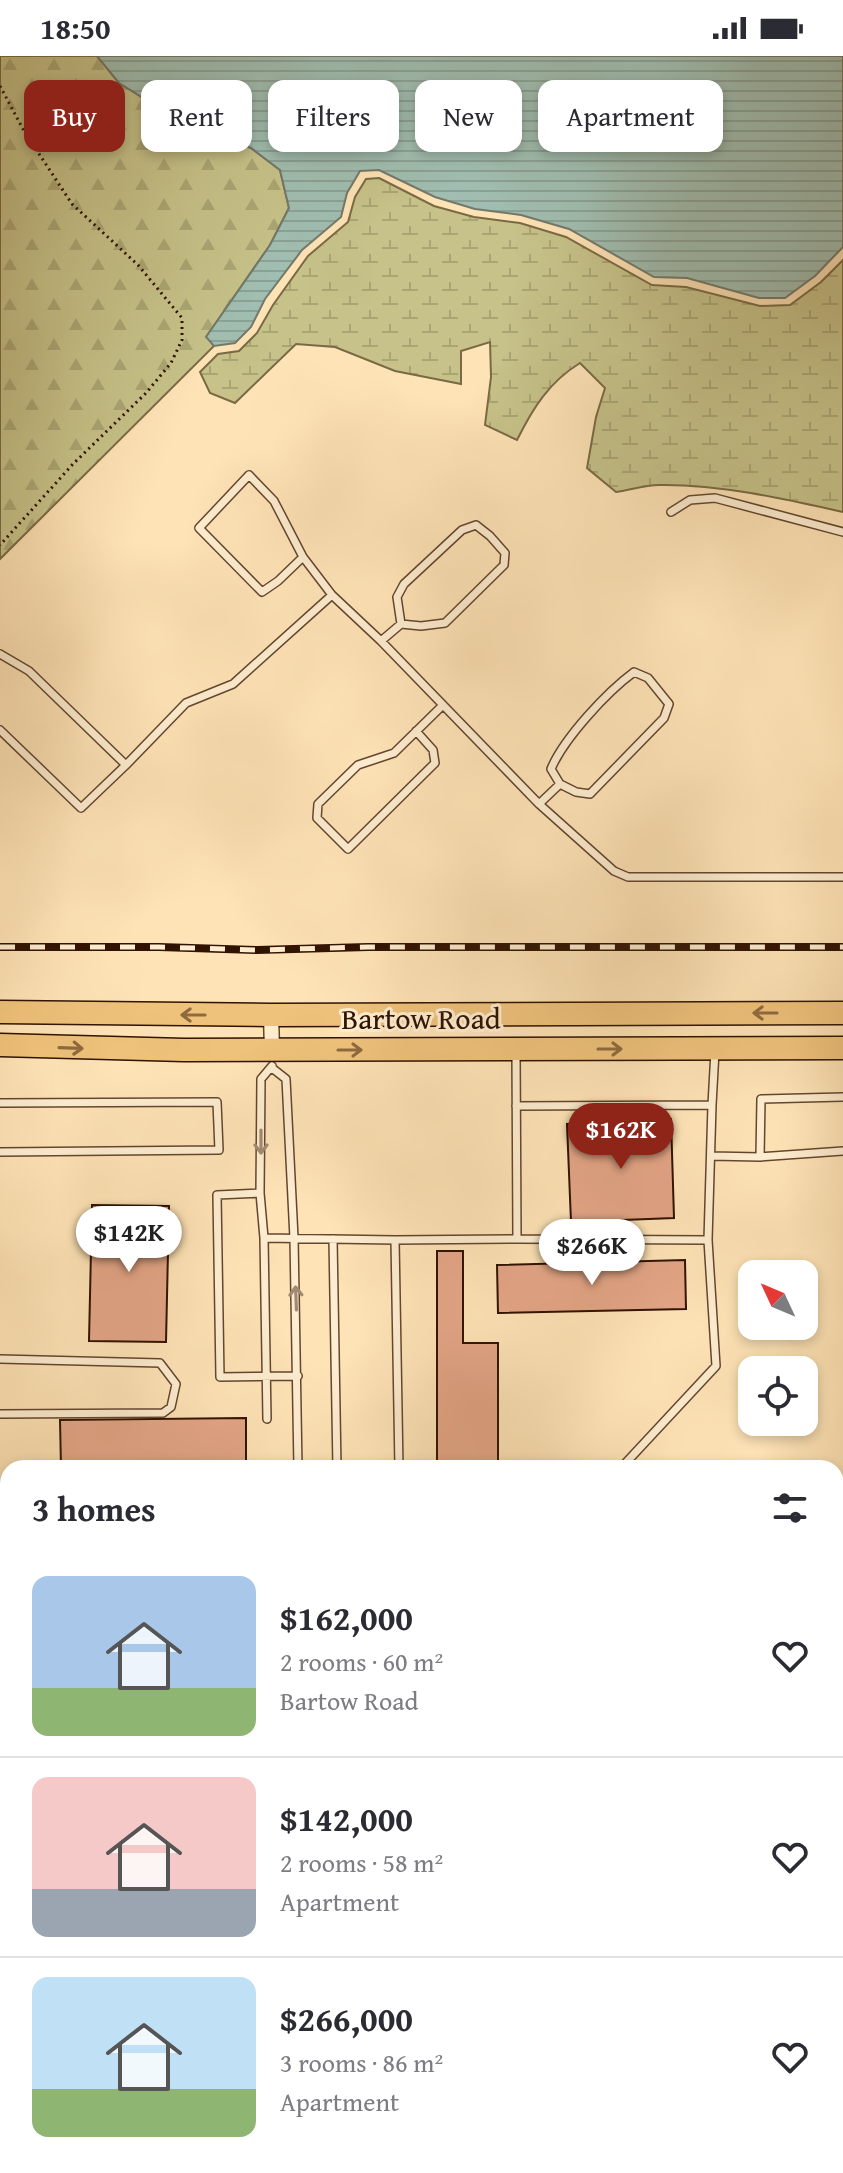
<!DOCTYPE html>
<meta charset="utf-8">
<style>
:root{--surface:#fff;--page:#f7f7f7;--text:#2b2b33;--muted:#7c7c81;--line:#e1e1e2;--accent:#8f2418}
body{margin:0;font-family:"Gentium Book Plus",serif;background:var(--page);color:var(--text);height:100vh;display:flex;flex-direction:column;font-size:30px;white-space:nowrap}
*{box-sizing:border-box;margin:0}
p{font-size:26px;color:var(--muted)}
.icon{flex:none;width:44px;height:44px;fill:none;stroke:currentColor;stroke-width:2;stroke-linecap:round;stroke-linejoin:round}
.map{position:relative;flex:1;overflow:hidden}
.sheet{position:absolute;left:0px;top:1404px;width:844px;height:714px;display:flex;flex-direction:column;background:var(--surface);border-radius:24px 24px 0 0;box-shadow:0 4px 12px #0003}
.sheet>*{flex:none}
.banner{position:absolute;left:24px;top:24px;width:796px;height:72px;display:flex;gap:16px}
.needle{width:52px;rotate:314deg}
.fabs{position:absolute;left:738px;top:1204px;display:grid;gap:16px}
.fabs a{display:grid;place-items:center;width:80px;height:80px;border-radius:16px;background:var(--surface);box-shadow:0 4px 12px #0003;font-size:40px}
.price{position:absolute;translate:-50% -68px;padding:0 18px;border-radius:28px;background:#fff;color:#222;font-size:26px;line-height:52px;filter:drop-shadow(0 2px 4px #0008)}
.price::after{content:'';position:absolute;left:50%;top:48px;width:24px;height:18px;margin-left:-12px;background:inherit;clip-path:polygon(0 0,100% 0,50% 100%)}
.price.selected{background:var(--accent);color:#fff}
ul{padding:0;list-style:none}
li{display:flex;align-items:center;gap:24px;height:200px;padding:0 32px}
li+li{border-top:2px solid var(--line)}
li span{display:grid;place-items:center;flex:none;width:224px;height:160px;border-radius:16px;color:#555}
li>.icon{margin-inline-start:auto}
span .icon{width:96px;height:96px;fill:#fffc;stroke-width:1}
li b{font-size:34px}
h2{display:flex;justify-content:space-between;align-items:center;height:96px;padding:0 32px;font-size:34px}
.tag{padding:0 28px;border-radius:16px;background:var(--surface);box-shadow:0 4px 12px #0003;font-size:28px;line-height:72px}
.tag.selected{background:var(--accent);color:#fff}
.status{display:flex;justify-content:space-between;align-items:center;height:56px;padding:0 40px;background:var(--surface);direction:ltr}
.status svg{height:22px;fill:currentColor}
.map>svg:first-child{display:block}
.forest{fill:url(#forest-firs);stroke:#7a6a44;stroke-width:2}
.wetland{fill:url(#wetland-marsh);stroke:#7a6a44;stroke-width:2}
.water{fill:url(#water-rules);stroke:#73796a;stroke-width:2}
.building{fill:#e3a586;stroke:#2f1200;stroke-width:2}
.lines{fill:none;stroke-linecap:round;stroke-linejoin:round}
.service-casing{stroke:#63462e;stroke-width:10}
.minor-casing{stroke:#63462e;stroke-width:17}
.primary-casing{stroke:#2f1200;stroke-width:25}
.path{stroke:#2f1200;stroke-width:3;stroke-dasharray:2 4;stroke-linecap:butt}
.service{stroke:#feedd0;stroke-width:7}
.minor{stroke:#feedd0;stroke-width:14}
.primary{stroke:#efc27b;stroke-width:22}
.rail-casing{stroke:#2f1200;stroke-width:8}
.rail{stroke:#feedd0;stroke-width:5;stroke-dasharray:15;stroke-linecap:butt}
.oneway{stroke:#8f6a3e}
.oneway2{stroke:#a18a72}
.labels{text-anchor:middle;stroke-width:6;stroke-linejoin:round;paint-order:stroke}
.street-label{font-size:30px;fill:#2f1200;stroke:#feedd0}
</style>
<div class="status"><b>18:50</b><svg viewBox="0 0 49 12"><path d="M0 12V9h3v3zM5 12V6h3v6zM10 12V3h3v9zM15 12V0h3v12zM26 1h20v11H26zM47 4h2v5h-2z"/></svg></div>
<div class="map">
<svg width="843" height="2117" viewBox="0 0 843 2117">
<defs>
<pattern id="forest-firs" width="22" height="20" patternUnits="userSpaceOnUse" patternTransform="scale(2)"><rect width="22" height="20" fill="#c6c289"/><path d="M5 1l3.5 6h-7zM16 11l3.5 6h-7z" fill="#aaa674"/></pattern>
<pattern id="wetland-marsh" width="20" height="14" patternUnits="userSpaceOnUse" patternTransform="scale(2)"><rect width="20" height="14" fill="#c6c289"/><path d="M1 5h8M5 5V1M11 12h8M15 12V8" fill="none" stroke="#aaa674"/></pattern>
<pattern id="water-rules" width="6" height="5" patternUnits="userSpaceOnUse" patternTransform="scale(2)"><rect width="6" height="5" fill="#a0beb1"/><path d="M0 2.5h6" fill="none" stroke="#8aa296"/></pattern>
</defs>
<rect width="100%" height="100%" fill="#fee3b6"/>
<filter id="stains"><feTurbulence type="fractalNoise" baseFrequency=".0025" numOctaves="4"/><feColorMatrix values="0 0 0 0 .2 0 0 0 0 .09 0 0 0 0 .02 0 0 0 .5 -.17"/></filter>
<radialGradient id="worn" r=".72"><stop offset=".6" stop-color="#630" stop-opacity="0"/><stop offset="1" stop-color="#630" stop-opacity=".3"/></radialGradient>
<path class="forest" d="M0,0H97L119,27L171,59L251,92L280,114L289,152L270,189L207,280L214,290L0,503Z"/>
<path class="wetland" d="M379,122L434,150L474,161L520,167L566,181L652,229L686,231L760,250L790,249L821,226L843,204V456C785,443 719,428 659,429C645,429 630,434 616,436L587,412L596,361L605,332L580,307C549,326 533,352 517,384L485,369L491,321L490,286L461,295V328L395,315L335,291L296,288L235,347L210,337L200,316L218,298L239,295L257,277L273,249L308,200L348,166L355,141L366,123Z"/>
<path class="water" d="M97,0H843V191L815,220L785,242H759L687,222L654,221L569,173L521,159L475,153L435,141L379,114L360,115L347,137L341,161L302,194L265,243L251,271L235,287L214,290L206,281L270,189L289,152L280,114L251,92L171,59L119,27Z"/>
<path class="building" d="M671,1063L674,1162L571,1166L567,1068Z
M92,1149L169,1150L166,1286L89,1285Z
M437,1195H463V1287H498V1412H437Z
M685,1204L686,1253L498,1257L497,1209Z
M246,1362V1412H61L60,1364Z"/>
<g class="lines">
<g class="service-casing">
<path id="service" d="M249,419L274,445L303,501L278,525L262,536L199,472Z
M671,456L690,444L715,442L843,476
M303,501L332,539L381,585L539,748L614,815L628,821H843
M381,585L401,568L397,541L404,528L462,474L476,469L490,480L505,497L504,509L445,567L421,570L401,568
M0,598L29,615L126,709L81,752L0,674
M416,675L433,694L435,707L348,793L317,762L318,748L358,709L394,697L442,650
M126,709L186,647L233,628L332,539
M539,748L560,728L551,713C564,682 607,636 634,616L648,622L669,648L664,662L590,738L576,736L560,728
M272,1012L286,1023L294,1182L298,1412
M0,1047L217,1046L219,1094L0,1096
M516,1050L712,1049L715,995
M711,1100L760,1101L761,1043L843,1041
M760,1101L843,1095
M260,1137L217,1139L220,1321L298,1320
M264,1182L395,1184L399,1412
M333,1183L337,1412
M517,1183L708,1184L712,1049
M395,1184L517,1183L516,996
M0,1303L160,1307L176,1328L171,1351L163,1357L0,1358
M267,1363L264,1182L260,1137L261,1023L272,1010
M621,1412L716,1310L708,1184
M0,1491H8
M0,1548H8"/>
</g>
<g class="minor-casing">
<path id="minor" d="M271,959L272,994
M836,1647L843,1653
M0,1927L8,1935
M836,2014L843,2007
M31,2110V2117
M600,2110L608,2117
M737,2117L744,2110"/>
</g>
<g class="primary-casing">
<path id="primary" d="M0,956L271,959L843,957
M0,989L184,994L843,992"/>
</g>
<path class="path" d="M0,30L24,75L72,148L138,209L182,262V284L171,307L146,337L73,408L0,489"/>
<use href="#service" class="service"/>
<use href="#minor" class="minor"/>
<use href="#primary" class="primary"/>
<g class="rail-casing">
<path id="rail" d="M0,891H159L257,894L368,891H843"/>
</g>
<use href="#rail" class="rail"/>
</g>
<defs><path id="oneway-shaft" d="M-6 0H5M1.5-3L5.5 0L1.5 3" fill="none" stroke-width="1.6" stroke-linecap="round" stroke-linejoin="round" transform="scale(2)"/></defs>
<g class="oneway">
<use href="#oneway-shaft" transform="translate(765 957) rotate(180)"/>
<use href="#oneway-shaft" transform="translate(193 959) rotate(-180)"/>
<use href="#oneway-shaft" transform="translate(71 992) rotate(2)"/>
<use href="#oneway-shaft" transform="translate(610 993)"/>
<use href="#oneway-shaft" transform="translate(350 994)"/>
</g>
<g class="oneway2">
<use href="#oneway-shaft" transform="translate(261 1086) rotate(90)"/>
<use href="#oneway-shaft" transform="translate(296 1242) rotate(-92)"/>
</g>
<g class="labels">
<g class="street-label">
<text x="421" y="973">Bartow Road</text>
</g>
</g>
<rect width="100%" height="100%" filter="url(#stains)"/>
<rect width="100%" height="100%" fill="url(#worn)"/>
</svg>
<div class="fabs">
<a><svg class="needle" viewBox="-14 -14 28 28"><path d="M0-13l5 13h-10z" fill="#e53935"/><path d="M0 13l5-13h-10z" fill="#7c7c81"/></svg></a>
<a><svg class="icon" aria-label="locate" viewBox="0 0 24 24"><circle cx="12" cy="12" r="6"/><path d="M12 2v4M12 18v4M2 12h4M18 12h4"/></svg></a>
</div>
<b class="price selected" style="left:621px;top:1115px">$162K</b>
<b class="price" style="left:129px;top:1218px">$142K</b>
<b class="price" style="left:592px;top:1231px">$266K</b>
<div class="banner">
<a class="tag selected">Buy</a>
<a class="tag">Rent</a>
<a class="tag">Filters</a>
<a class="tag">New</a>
<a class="tag">Apartment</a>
</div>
<section class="sheet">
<h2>3 homes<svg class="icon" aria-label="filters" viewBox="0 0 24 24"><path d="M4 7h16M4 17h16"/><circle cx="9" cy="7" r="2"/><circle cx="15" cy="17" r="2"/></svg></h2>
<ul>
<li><span style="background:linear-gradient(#a9c7e8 70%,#8fb573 0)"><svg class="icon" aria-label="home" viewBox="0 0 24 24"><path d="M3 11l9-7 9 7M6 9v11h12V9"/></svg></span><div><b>$162,000</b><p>2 rooms · 60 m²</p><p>Bartow Road</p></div><svg class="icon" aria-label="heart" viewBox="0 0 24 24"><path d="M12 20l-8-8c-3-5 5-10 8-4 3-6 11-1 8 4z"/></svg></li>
<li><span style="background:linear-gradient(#f6c9c9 70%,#9aa5b1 0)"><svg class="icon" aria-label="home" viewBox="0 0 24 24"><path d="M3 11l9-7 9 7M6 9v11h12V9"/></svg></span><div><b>$142,000</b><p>2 rooms · 58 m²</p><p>Apartment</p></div><svg class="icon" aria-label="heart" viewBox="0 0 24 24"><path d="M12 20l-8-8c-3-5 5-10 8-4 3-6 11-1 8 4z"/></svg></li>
<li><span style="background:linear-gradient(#bfe0f5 70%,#8fb573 0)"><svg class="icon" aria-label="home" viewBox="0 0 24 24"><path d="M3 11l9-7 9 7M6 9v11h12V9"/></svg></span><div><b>$266,000</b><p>3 rooms · 86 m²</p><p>Apartment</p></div><svg class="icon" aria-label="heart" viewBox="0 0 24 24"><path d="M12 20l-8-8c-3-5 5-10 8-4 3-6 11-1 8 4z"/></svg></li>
</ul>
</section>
</div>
